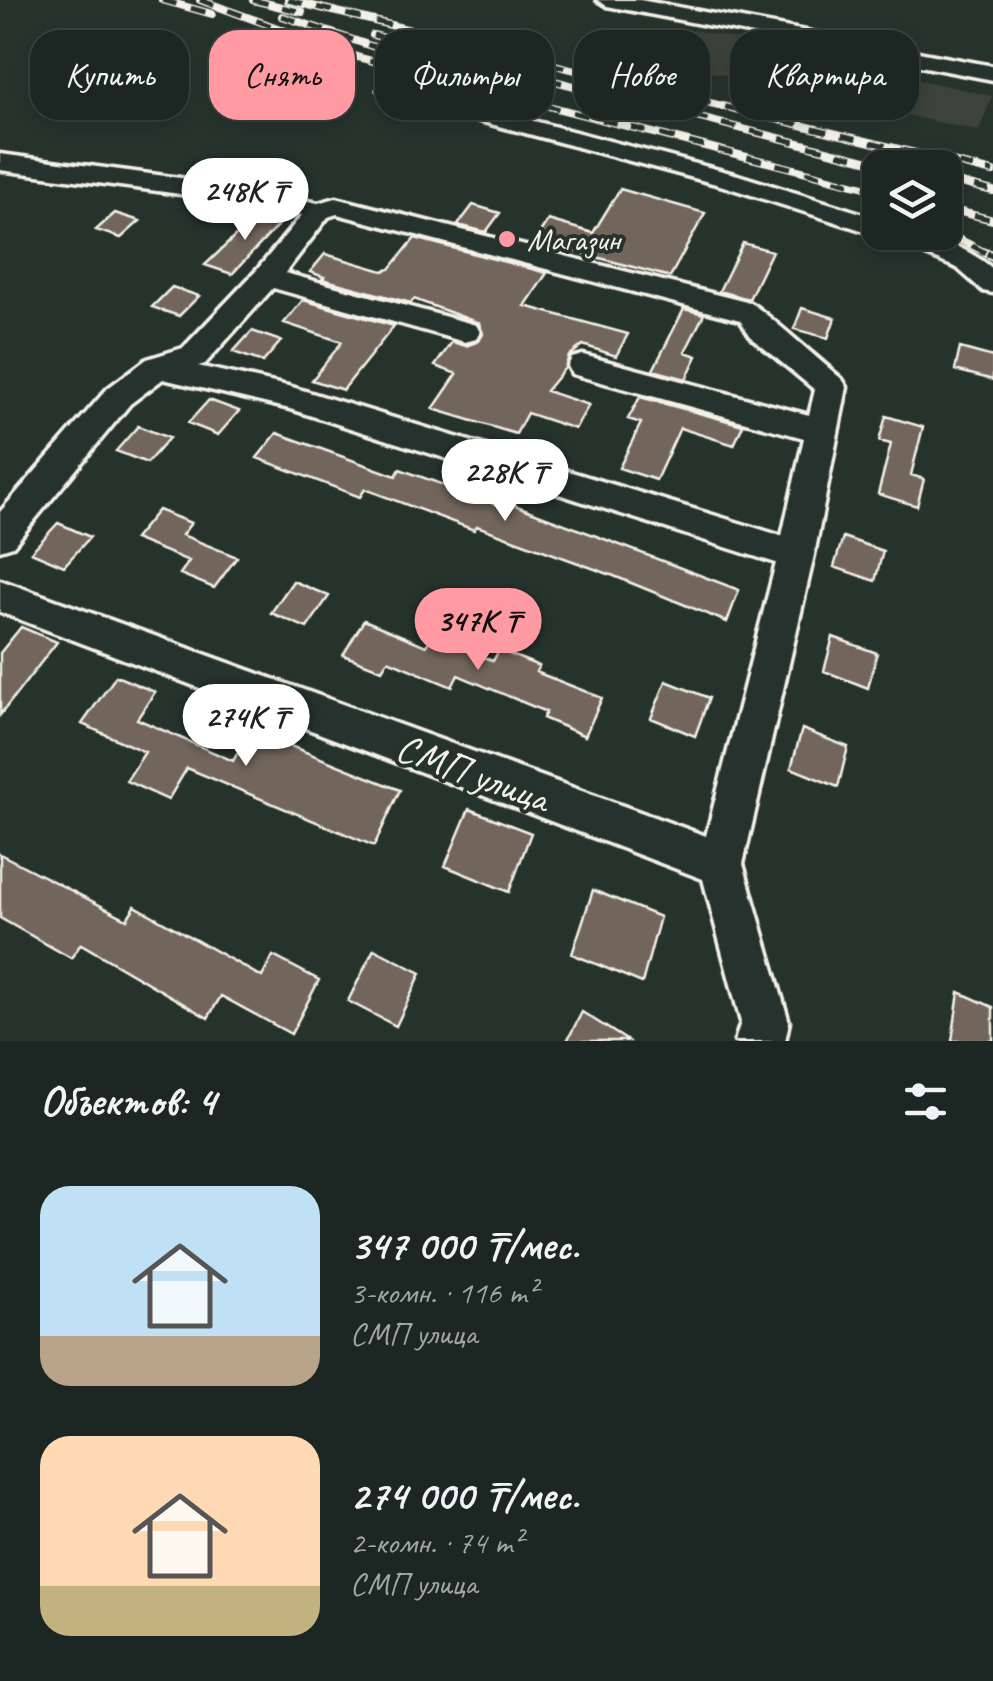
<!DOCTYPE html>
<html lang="ru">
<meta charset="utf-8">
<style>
:root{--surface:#1c2622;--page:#29322f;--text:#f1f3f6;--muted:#a0a5a5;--line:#3a4340;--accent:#ff9aa2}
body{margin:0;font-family:Caveat,sans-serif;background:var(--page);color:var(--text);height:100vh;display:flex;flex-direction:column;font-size:38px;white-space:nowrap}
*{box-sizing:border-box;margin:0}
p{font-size:32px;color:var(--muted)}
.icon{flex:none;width:55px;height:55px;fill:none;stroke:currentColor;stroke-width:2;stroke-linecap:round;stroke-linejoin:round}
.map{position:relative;height:1041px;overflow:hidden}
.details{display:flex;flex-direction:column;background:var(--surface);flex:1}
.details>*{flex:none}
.hud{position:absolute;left:30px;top:30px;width:935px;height:90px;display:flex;gap:20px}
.fabs{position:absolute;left:862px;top:150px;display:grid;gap:20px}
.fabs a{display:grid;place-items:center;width:100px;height:100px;border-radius:20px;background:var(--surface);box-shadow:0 5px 15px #0003,0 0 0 2px var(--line);font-size:50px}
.price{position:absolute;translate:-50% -85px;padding:0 22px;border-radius:35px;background:#fff;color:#222;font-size:32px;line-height:65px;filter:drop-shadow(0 2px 5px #0008)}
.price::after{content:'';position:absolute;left:50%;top:60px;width:30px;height:22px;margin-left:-15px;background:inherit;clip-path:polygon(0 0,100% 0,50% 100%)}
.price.current{background:var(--accent);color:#111}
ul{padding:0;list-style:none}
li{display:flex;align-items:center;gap:30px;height:250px;padding:0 40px}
li span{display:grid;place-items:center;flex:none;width:280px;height:200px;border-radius:30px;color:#555}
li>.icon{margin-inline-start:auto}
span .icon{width:120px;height:120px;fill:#fffc;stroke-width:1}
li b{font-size:42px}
h2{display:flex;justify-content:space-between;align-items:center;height:120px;padding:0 40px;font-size:42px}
.pill{padding:0 35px;border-radius:30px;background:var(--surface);box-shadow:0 5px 15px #0003,0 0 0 2px var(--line);font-size:35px;line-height:90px}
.pill.current{background:var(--accent);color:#111}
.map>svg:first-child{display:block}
.built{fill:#3d423b}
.building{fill:#72665c;stroke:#f4f1e8;stroke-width:2.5}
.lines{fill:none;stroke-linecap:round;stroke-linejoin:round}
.minor-casing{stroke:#f4f1e8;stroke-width:7}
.minor{fill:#26332d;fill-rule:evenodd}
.rail-far1-casing{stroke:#f4f1e8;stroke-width:8}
.rail-casing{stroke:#f4f1e8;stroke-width:10}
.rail-far1{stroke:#26332d;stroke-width:5;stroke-dasharray:15;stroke-linecap:butt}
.rail{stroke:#26332d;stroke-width:6;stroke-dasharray:20;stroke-linecap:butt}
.poi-dot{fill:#ff9aa2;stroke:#26332d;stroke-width:4}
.labels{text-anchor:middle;stroke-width:8;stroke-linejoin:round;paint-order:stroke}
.far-poi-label{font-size:32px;fill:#f4f1e8;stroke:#26332d;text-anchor:start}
.street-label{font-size:40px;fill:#f4f1e8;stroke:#26332d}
</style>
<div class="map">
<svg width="993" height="1041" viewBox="0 0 993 1041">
<rect width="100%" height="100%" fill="#26332d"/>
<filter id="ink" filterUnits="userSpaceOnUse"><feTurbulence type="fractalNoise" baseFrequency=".01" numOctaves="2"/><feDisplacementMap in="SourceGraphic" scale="20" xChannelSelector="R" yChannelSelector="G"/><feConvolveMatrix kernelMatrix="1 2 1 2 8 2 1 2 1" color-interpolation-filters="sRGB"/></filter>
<g filter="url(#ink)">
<path class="built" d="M694,30L992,96L979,131L675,64Z"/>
<path class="building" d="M255,58L327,76L287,114L212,94Z
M620,189L705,213L670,277L563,248L561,251L532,244L548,220L593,233Z
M473,205L500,213L486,232L458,225Z
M261,212L284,219L232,274L205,265Z
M115,213L140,221L121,238L96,230Z
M415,238L547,273L525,306L628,334L616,356L583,345L569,356L565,368L546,391L589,405L575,429L527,413L516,434L433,409L457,374L435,366L452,342L466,346L479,341L483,334L479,323L414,299L411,303L322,279L324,277L310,272L325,254L383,271L390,269Z
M743,243L772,251L749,299L719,291Z
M172,287L199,296L179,316L152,307Z
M303,300L394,326L343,390L312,380L342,342L284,323Z
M802,308L835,318L828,338L794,329Z
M684,309L704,314L685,352L697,356L686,379L653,370Z
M252,331L281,341L263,362L233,352Z
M960,348L993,357V380L955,370Z
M640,397L743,425L734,445L680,428L656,480L619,468L641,423L628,419Z
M209,400L239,411L218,435L188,423Z
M886,416L923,427L911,475L924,479L917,506L878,494L891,444L879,441Z
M138,426L169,438L147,463L116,451Z
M277,433L396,476L400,469L509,509L512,504L739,590L727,622L614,576L477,526L474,530L365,489L360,497L257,458Z
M158,510L191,523L182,535L237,557L214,588L180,574L189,561L134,539Z
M58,523L90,537L64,566L31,552Z
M843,537L883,551L875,581L834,567Z
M293,581L329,596L307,628L271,613Z
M364,620L426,646L432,636L493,661L499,650L539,666L536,672L602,698L585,736L543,718L546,712L458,675L452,687L388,660L382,670L343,655Z
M21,627L57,642L0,715V653Z
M833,637L877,653L868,688L824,671Z
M116,676L155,692L137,719L233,761L251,730L400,790L374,846L187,768L168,800L126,781L145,752L82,724Z
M666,681L709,698L695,736L651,718Z
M802,729L848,747L838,787L791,768Z
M469,809L531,833L509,892L445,866Z
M0,854L127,919L135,906L262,977L273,956L319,980L291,1034L221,996L208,1018L81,944L71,958L0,918Z
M593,890L660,917L642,983L572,954Z
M374,949L421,973L396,1026L348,1001Z
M959,992L993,1007V1041H952Z
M582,1012L628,1041H567Z"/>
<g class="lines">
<g class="minor-casing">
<path id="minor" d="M597,0H640L993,66V80L607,6Z
M390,83L738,175L880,219V232C921,232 961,242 993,269V293L983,291L957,268L880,236L720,185L382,95L378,90Z
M0,154L240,186L318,203L336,198L750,303C759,306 827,367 842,379L847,387L814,555L743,864L789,1022L785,1041H735L741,1022L703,879L0,612V580L706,836L776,563L290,409L163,379L130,404L13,546L0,550V512L108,388L147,359L183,348L257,270L302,215L240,202L0,170ZM337,214L740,320L752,338L815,390L809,415L583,355L572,358L568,366L572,374L804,438L782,536L292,387L198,366L205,364L273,288L465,342L476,339L480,332L476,325L285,273L328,217Z"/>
</g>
<use href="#minor" class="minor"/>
<g class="rail-far1-casing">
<path id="rail-far1" d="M162,0L212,14
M200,0L357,57L880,191
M253,0L302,12
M288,0L993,172
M282,16L386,51
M373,35L897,168
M945,179L993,191
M945,208L993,220
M945,232L992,256"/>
</g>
<g class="rail-casing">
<path id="rail" d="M987,253L993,256"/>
</g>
<use href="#rail-far1" class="rail-far1"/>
<use href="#rail" class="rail"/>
</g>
</g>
<circle class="poi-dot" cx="507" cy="239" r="10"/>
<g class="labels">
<g class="far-poi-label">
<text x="527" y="250">Магазин</text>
</g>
<g class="street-label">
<text transform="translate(473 772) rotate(20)" y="14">СМП улица</text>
</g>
</g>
</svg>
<div class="fabs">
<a><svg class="icon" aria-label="layers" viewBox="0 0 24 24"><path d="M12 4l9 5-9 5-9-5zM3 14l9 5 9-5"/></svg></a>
</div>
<b class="price" style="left:245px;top:243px">248K ₸</b>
<b class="price" style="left:505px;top:524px">228K ₸</b>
<b class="price current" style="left:478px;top:673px">347K ₸</b>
<b class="price" style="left:246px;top:769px">274K ₸</b>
<div class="hud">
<a class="pill">Купить</a>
<a class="pill current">Снять</a>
<a class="pill">Фильтры</a>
<a class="pill">Новое</a>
<a class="pill">Квартира</a>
</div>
</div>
<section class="details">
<h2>Объектов: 4<svg class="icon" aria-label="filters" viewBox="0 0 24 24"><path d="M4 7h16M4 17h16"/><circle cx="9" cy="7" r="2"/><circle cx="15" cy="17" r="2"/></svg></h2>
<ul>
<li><span style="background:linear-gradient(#bfe0f5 75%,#b9a48a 0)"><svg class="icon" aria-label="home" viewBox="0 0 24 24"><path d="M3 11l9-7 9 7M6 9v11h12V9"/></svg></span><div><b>347 000 ₸/мес.</b><p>3-комн. · 116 m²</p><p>СМП улица</p></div></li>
<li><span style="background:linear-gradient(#ffd9b3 75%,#c2b280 0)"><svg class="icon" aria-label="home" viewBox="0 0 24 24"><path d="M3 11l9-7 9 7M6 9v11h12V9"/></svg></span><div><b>274 000 ₸/мес.</b><p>2-комн. · 74 m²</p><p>СМП улица</p></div></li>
</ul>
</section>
